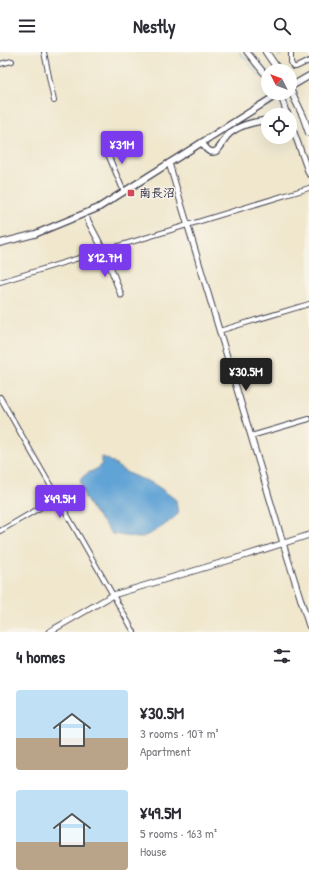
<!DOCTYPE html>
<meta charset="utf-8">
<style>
:root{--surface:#fff;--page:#f7f7f7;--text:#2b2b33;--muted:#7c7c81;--accent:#7c3aed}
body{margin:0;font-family:"Patrick Hand","Klee One",sans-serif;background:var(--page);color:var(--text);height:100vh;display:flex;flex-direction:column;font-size:15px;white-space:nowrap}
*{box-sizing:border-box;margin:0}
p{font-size:13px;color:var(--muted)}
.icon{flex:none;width:22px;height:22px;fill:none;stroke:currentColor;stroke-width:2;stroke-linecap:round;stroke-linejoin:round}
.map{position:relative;height:580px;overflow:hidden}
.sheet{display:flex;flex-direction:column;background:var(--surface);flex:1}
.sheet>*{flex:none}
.needle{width:26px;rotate:312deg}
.controls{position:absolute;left:261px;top:12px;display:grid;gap:8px}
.controls a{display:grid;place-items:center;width:36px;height:36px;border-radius:50%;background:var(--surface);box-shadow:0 4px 16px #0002;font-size:20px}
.price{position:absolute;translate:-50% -34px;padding:0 9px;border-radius:4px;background:var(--accent);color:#fff;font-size:13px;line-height:26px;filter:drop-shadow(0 1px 2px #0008)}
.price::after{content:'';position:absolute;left:50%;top:24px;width:12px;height:9px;margin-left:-6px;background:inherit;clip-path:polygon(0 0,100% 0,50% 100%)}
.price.active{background:#222;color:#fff}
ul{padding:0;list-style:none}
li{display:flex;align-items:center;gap:12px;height:100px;padding:0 16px}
li span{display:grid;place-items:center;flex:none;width:112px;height:80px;border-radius:4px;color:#555}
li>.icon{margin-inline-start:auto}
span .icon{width:48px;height:48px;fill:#fffc;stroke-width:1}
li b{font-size:17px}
h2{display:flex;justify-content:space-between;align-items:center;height:48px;padding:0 16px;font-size:17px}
header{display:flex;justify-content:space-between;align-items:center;height:52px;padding:0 16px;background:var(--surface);font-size:18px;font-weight:700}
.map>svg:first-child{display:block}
.water{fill:#61a3d5;stroke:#426288}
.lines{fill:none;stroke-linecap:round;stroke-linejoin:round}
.stream{stroke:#61a3d5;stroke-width:1}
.minor-casing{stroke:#414051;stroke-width:6}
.tertiary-casing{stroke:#414051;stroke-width:7}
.secondary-casing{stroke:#414051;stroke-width:8}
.primary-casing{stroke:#414051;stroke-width:8}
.minor{stroke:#fff;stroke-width:4}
.tertiary{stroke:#fff;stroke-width:5}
.secondary{stroke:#fff;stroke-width:5.5}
.primary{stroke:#fff;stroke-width:6}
.tertiary-bridge-casing{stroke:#414051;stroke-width:7;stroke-linecap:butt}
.tertiary-bridge{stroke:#fff;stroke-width:5}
.poi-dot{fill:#d1495b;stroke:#f7f3e8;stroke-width:1.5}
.labels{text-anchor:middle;stroke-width:3;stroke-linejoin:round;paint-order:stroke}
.poi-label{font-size:12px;font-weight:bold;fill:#22223b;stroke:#f7f3e8;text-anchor:start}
</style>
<header><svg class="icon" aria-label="menu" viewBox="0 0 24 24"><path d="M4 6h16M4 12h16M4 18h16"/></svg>Nestly<svg class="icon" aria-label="search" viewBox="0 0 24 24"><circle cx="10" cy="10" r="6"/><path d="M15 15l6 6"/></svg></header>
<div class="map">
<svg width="309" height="580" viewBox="0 0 309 580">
<rect width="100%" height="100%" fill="#f7f3e8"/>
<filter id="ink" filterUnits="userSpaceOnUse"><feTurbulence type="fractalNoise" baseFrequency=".025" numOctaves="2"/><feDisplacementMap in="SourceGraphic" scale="8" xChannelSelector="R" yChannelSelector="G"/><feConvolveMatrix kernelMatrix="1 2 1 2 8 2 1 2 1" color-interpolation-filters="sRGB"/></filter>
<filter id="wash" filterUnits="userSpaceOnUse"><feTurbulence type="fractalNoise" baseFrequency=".012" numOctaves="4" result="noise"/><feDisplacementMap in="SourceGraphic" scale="16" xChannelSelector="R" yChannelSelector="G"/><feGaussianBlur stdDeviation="0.9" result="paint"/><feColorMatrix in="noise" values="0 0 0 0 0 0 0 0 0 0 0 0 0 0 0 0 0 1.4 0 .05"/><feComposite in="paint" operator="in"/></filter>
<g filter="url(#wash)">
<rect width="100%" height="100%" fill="#f0e7cd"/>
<path class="water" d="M102,405C111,407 118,416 126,420C134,425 144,427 152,431C161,436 168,442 176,448L178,462C167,472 153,482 139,486L112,482L94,460L85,446L80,428C82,426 84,423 88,421C96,417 103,416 102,405Z"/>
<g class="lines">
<path class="stream" d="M239,0L261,25L263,23
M279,5L283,0
M266,21L269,18"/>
</g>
</g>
<g filter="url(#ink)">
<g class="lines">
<g class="minor-casing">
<path id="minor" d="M44,0L54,49
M291,0V10L293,15H296L309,9
M0,12L12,9
M104,93L124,140
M0,230L309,136
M219,279L309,252
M0,345L134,580
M251,384L309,367
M0,479L57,446"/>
</g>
<g class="tertiary-casing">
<path id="tertiary" d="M247,0L268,26
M282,47L287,63
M290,69L309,122
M169,111L283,491L309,574
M106,203L121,243
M49,580L113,543L247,503L309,483"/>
</g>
<g class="secondary-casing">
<path id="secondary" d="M290,35L309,24
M282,63L287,61
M202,90C204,94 207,100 213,100C220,100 223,88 227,84C237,73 254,70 268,68
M0,191L35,182L98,156L280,41"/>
</g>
<g class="primary-casing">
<path id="primary" d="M266,0L279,19
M290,37L303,64L309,81"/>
</g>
<use href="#minor" class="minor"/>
<use href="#tertiary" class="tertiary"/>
<use href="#secondary" class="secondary"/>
<use href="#primary" class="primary"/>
<g class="tertiary-bridge-casing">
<path id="tertiary-bridge" d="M87,167L106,203"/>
</g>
<use href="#tertiary-bridge" class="tertiary-bridge"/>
</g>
</g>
<rect class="poi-dot" x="127" y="137" width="8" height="8" rx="2"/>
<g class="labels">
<g class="poi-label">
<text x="139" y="145">南長沼</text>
</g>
</g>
</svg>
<div class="controls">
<a><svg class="needle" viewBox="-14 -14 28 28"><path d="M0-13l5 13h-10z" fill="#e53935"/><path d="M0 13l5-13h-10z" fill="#7c7c81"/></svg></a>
<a><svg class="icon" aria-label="locate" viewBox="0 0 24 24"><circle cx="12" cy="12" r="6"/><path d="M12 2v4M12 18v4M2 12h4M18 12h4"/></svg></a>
</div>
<b class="price" style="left:122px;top:113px">¥31M</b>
<b class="price" style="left:105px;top:226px">¥12.7M</b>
<b class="price active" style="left:246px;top:340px">¥30.5M</b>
<b class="price" style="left:60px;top:467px">¥49.5M</b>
</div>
<section class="sheet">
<h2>4 homes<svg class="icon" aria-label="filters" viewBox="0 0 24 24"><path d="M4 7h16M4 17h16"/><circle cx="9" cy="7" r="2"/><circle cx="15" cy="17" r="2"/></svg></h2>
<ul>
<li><span style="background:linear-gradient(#bfe0f5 60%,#b9a48a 0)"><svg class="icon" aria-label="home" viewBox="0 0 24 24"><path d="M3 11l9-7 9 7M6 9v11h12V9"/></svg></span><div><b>¥30.5M</b><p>3 rooms · 107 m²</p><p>Apartment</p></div></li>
<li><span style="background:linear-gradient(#bfe0f5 65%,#b9a48a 0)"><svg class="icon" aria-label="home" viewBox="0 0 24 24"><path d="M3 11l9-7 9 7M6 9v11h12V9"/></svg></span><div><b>¥49.5M</b><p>5 rooms · 163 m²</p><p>House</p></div></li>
</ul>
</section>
